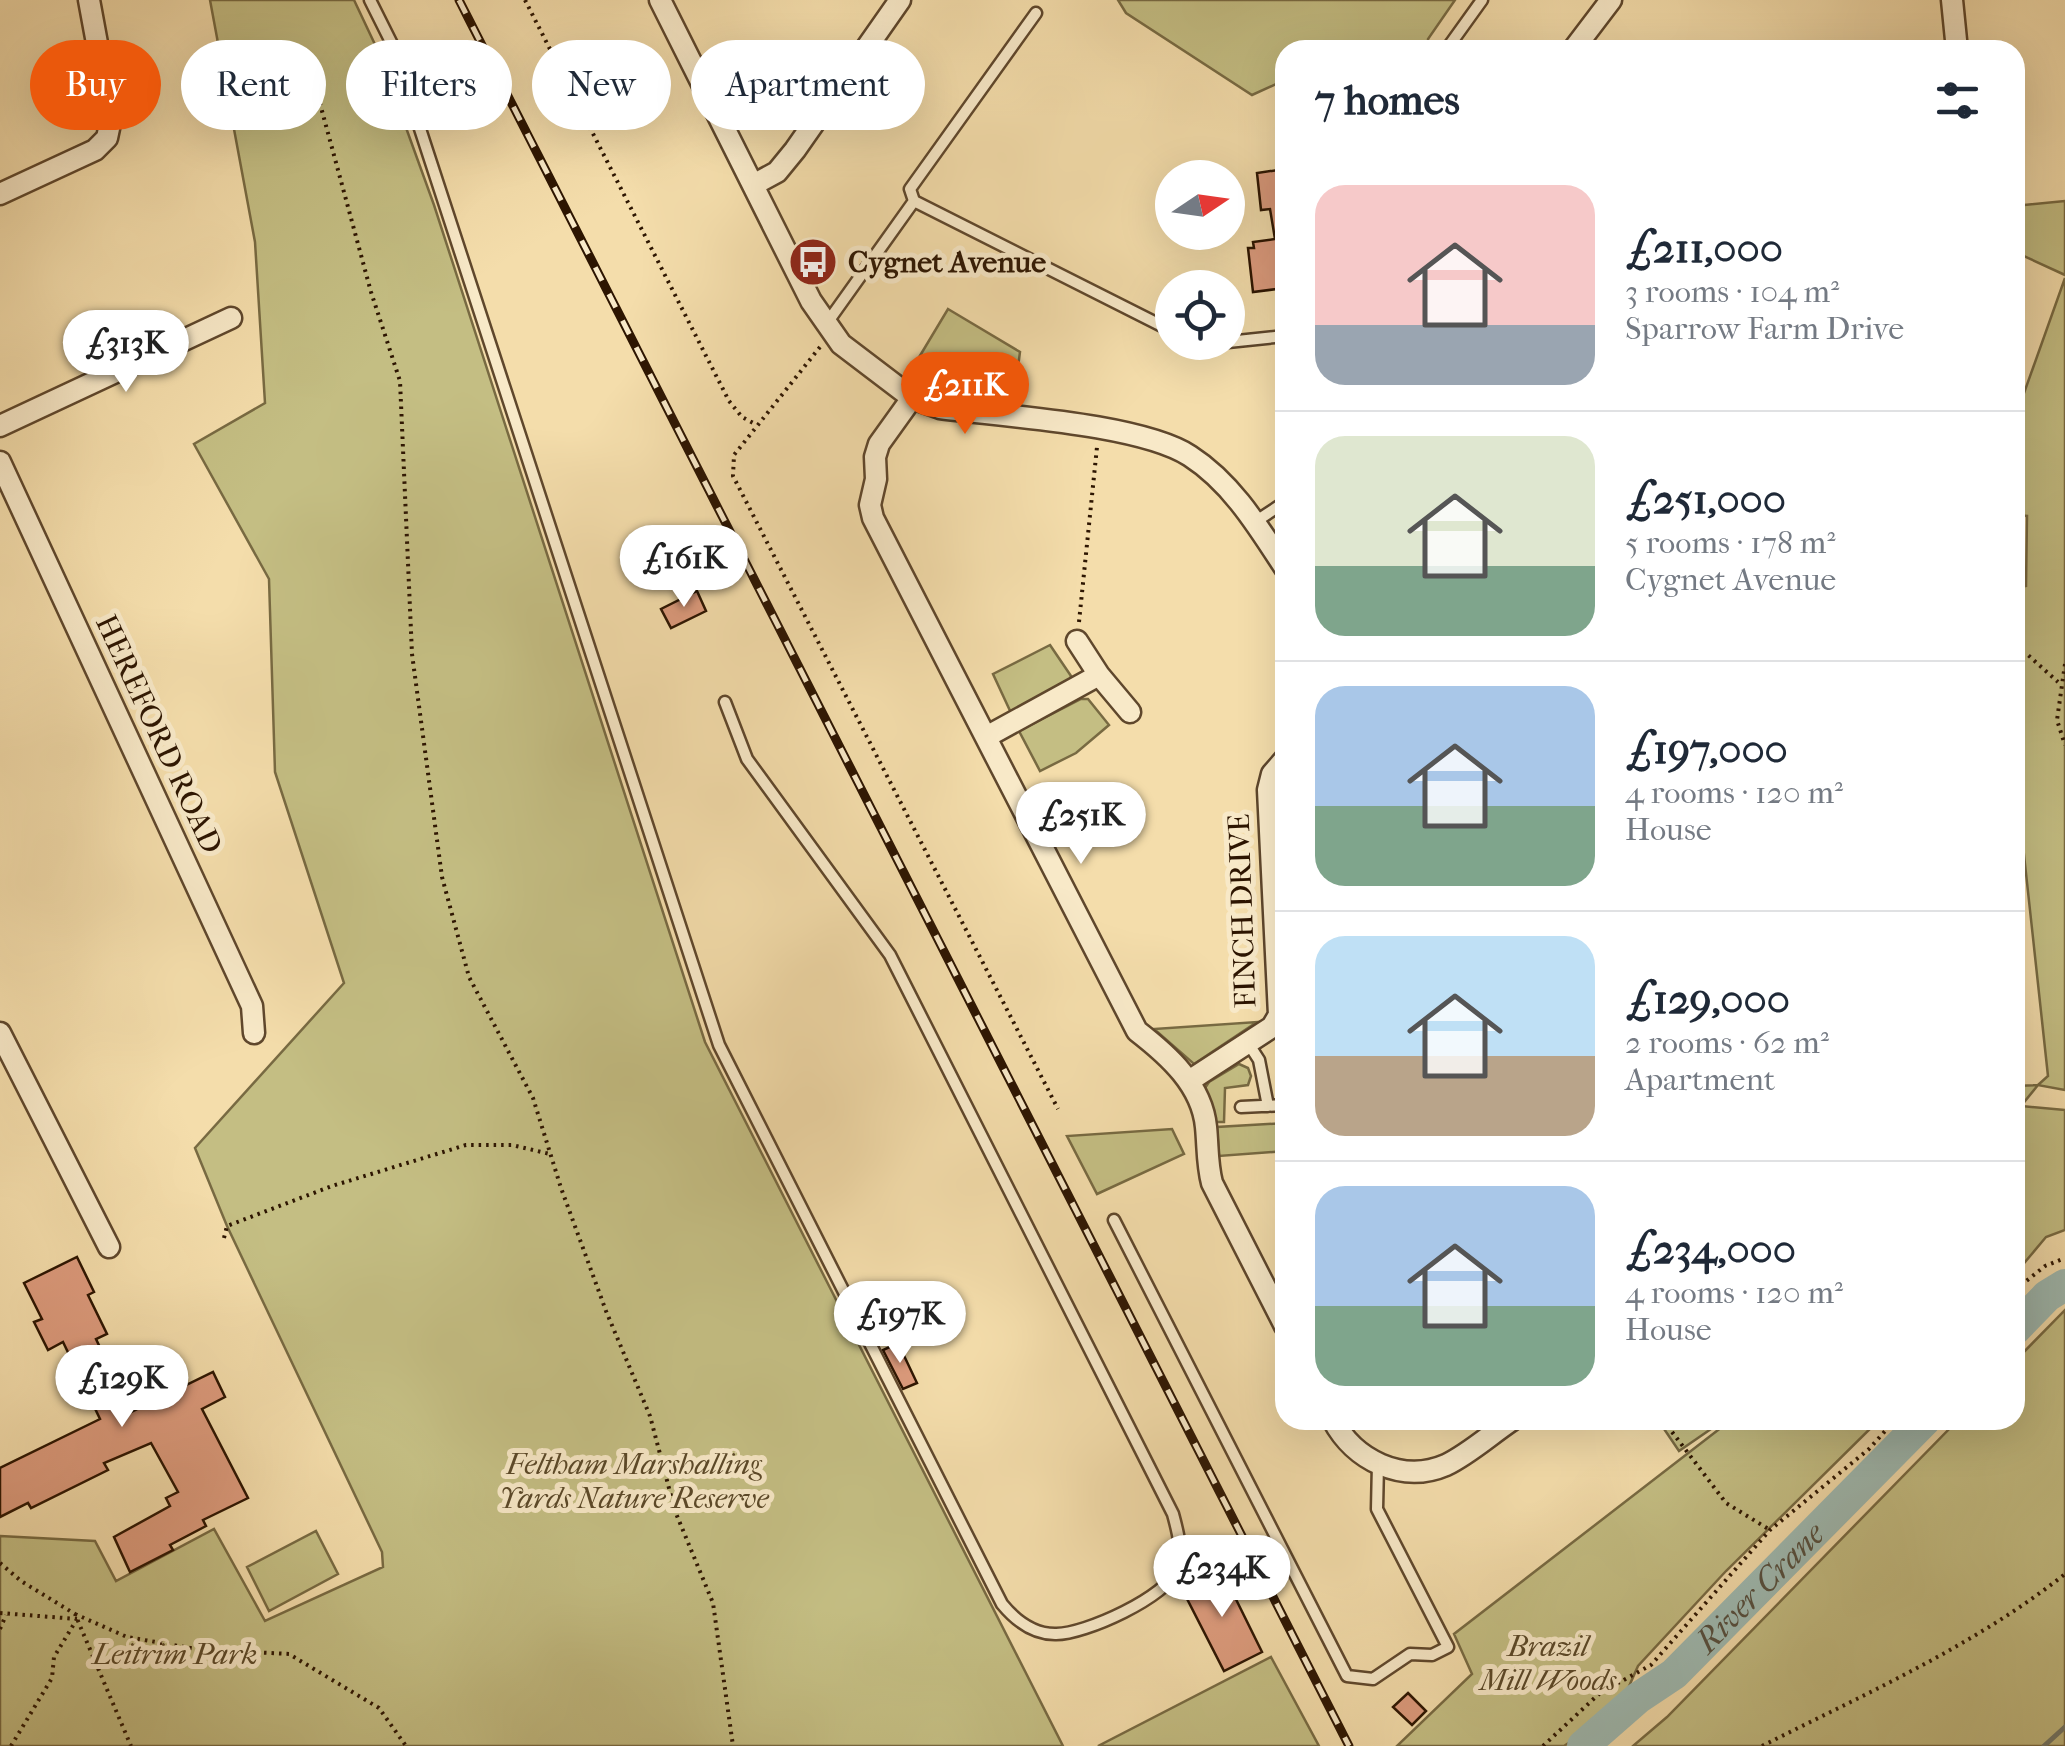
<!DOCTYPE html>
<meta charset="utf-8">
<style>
:root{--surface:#fff;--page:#f6f6f7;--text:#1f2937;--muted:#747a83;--line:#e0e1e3;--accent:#ea580c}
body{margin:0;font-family:"IM FELL French Canon",serif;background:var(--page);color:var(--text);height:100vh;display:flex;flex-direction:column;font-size:38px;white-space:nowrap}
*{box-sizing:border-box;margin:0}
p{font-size:32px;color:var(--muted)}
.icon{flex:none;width:55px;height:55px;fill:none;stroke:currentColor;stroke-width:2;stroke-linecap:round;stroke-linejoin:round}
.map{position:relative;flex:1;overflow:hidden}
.panel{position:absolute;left:1275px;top:40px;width:750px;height:1390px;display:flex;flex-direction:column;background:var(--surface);border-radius:30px;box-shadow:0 10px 40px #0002}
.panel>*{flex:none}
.guide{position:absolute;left:30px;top:40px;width:950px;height:90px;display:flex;gap:20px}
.needle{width:65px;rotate:77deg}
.controls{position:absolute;left:1155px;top:160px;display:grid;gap:20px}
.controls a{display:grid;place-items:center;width:90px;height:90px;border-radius:50%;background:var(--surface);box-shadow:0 10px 40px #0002;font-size:50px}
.price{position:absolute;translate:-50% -85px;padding:0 22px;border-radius:35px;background:#fff;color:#222;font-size:32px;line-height:65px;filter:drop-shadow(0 2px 5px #0008)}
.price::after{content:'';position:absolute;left:50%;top:60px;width:30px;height:22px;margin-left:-15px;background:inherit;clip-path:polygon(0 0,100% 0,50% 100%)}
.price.on{background:var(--accent);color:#fff}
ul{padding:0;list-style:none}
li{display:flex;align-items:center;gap:30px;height:250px;padding:0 40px}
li+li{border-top:2px solid var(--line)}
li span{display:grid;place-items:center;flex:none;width:280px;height:200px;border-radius:30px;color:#555}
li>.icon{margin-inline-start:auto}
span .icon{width:120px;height:120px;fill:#fffc;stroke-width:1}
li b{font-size:42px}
h2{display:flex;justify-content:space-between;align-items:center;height:120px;padding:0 40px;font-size:42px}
.chip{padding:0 35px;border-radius:45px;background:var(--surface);box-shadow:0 10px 40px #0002;font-size:35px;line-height:90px}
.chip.on{background:var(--accent);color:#fff}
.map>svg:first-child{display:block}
.green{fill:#c4be83;stroke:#786a42;stroke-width:2.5}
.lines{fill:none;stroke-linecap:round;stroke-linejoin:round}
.stream{stroke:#71786b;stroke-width:5}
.river{stroke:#9ebab2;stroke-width:32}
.building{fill:#dd9b7d;stroke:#2d1501;stroke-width:2.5}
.lane-casing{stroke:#5f472c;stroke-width:15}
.street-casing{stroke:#5f472c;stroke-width:25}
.path{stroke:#2d1501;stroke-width:4;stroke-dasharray:2.5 5;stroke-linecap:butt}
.lane{stroke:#f8e9c8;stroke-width:10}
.street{stroke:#f8e9c8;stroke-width:20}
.rail-casing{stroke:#2d1501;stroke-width:9}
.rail{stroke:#f8e9c8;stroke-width:5;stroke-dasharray:15;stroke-linecap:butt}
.labels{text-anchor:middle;stroke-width:10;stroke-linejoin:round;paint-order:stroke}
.poi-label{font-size:30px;font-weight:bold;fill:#2d1501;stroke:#f8e9c8;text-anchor:start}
.street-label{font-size:30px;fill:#2d1501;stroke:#f8e9c8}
.park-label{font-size:30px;font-style:italic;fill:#5a4828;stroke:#f8e9c8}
.water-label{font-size:32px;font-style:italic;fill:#554f3f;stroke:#f8e9c8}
</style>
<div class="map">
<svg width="2065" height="1746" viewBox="0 0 2065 1746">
<rect width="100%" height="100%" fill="#f4ddab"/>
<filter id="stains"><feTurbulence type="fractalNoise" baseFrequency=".002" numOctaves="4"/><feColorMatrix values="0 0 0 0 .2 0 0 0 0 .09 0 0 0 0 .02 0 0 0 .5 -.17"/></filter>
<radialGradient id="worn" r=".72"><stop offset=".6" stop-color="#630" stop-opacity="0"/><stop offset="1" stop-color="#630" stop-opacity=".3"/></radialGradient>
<path class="green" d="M210,0H354L379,53L434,205L705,1042L1063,1746H0V1536L95,1541L116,1581L214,1529L265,1621L383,1567L382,1552L227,1226L195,1148L344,983L275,772L269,579L194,444L265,403L255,242Z
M1118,0H1455L1428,39L1429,50H1285V80L1252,95L1126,13Z
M2065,201V275L2015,252V206Z
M2065,278V1090L2038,1085L2021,1106L2065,1110V1230L2046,1237L2015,1274V1115L2020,1107H2015V1086L2038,1085L2048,1076L2015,772V588L2026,586L2027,516L2015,515V395L2023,396Z
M948,309L1020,352L1018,367L932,357L928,394L906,379Z
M1050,645L1071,676L1068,685L1012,715L993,674Z
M1081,699H1088L1109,725L1076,753L1040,771L1019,731Z
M1257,1022L1194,1064L1154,1029Z
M1239,1064L1248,1068L1251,1076L1248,1085L1225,1088L1224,1122H1215L1205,1088L1209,1082Z
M1285,1123V1151L1219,1156L1217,1127Z
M1172,1129L1184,1154L1097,1194L1067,1136Z
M2065,1310V1746H1633L1667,1717L1958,1420H2015V1361Z
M1658,1420H1724L1679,1451Z
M1731,1420H1879L1726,1571L1638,1666L1619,1709L1564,1746H1397L1472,1674L1454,1634Z
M316,1531L338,1574L269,1611L247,1567Z
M1271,1657L1319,1746H1098Z"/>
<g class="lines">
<path class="stream" d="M2044,1746L2065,1727"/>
<g class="river">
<path d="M2015,1329L2047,1296L2065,1285"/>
<path id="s1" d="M1583,1746L1638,1698L1674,1674L1925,1420"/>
</g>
</g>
<path class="building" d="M1285,169V288L1253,292L1248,248H1254L1253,242L1275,239L1270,209L1261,210L1257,173Z
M697,591L706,611L671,628L661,609Z
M77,1257L94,1292L88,1295L107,1334L96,1339L131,1412L213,1372L225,1397L202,1409L248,1498L203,1520L206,1526L170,1545L173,1550L130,1572L114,1537L170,1506L166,1498L178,1492L151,1443L104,1463L108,1470L31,1508L28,1503L0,1517V1468L100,1419L63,1342L48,1350L34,1322L42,1319L24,1283Z
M898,1343L917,1383L903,1389L883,1350Z
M1221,1569L1262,1652L1224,1671L1182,1589Z
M1408,1693L1426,1711L1412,1725L1393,1707Z"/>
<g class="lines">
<g class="lane-casing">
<path id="lane" d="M370,0L393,46L719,1045L1002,1604C1016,1621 1033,1634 1055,1634C1084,1635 1169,1596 1177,1569C1183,1549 1178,1533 1173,1514L890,955L747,759L725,702
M1449,50V46L1482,0
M914,201L910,189L1036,13
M827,323L914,201L1172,331
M1195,342H1223
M1228,342L1285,336
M1255,522L1285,502
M1248,1043L1259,1060L1268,1106
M1241,1107L1285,1105
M1114,1220L1347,1676L1373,1679L1410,1654L1432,1655L1448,1647L1377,1509L1378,1464"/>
</g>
<g class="street-casing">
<path id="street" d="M660,0L811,301L841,344L912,398L940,408C1002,416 1141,424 1190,456C1232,483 1259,528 1285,568
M1952,0L1957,50
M1573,50L1611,0
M753,185L777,172L795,150L900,0
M0,194L95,150L107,138L111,119L89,0
M912,398L879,444L875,457L876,479L870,505L873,518L1137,1031C1168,1055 1202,1085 1206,1127C1208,1147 1207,1164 1212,1183L1285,1326
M0,426L231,318
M0,462L252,1006L254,1033
M1077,641L1099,675
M986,737L1099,675L1130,712
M0,1033L109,1247
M1189,1081L1272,1027L1279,1015L1268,790L1272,774L1285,759
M1333,1420C1354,1460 1402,1484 1446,1465C1469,1454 1491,1434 1512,1420"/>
</g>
<path class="path" d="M525,0L729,401L742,417L757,425
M312,74L371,292L400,381L412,654L442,877L469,977L533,1098L561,1188L606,1311L650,1416L675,1511L713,1603L733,1746
M820,347L734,455L733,476L1058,1109
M1079,622L1097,447
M2015,649L2028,655L2058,682
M2065,664L2057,720L2065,745
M224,1238L227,1226L332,1186L466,1145H512L550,1154
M2015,1290L2045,1266L2065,1258
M1663,1420L1726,1503L1770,1530
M0,1563L21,1581L75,1614L131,1746
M0,1613L77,1619
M75,1614L127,1637L196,1649L289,1654L379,1708L406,1746
M0,1629L6,1615
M11,1746L52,1678L54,1657L77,1619
M1543,1746L1600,1693L1651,1665L1770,1530L1869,1449L1895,1420
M1762,1746C1865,1694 1974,1646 2065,1574"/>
<use href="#lane" class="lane"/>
<use href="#street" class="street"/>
<g class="rail-casing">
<path id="rail" d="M459,0L1349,1746"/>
</g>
<use href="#rail" class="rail"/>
</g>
<defs>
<g id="bus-disc" transform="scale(2.5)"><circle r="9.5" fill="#8f2418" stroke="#f8e9c8"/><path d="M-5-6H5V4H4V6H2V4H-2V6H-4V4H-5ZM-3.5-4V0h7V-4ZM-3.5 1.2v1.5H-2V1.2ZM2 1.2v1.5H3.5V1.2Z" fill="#fff"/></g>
</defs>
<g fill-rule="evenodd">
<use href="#bus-disc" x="813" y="262"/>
</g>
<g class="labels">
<g class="poi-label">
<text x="848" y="272">Cygnet Avenue</text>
</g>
<g class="street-label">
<text transform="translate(159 734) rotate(65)" y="10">HEREFORD ROAD</text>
<text transform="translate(1242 911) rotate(-92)" y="10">FINCH DRIVE</text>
</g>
<g class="park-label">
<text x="634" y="1474">Feltham Marshalling<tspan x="634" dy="34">Yards Nature Reserve</tspan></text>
<text x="1548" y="1656">Brazil<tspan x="1548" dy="34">Mill Woods</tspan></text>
<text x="175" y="1664">Leitrim Park</text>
</g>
<g class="water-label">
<text dy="11" stroke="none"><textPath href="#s1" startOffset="238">River Crane</textPath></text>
</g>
</g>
<rect width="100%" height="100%" filter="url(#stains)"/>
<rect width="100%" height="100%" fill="url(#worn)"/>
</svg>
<div class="controls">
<a><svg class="needle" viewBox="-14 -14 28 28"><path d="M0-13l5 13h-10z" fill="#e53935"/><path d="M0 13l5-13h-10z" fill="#747a83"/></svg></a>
<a><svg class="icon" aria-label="locate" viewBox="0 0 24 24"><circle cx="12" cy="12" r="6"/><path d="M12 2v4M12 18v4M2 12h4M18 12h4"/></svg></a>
</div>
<b class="price" style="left:126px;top:395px">£313K</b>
<b class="price on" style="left:965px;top:437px">£211K</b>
<b class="price" style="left:684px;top:610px">£161K</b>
<b class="price" style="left:1081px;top:867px">£251K</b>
<b class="price" style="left:900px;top:1366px">£197K</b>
<b class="price" style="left:122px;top:1430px">£129K</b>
<b class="price" style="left:1222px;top:1620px">£234K</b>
<div class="guide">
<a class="chip on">Buy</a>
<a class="chip">Rent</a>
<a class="chip">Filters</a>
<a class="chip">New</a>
<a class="chip">Apartment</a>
</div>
<section class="panel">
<h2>7 homes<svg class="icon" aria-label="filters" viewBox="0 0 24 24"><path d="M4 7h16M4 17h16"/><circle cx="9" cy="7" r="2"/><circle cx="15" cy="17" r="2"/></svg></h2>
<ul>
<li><span style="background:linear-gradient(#f6c9c9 70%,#9aa5b1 0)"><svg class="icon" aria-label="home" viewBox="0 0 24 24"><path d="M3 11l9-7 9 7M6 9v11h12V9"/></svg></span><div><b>£211,000</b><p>3 rooms · 104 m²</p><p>Sparrow Farm Drive</p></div></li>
<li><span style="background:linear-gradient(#dfe7d0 65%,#7fa58c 0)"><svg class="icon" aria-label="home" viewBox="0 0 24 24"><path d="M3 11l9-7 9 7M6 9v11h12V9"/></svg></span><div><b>£251,000</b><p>5 rooms · 178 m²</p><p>Cygnet Avenue</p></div></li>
<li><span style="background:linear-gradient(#a9c7e8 60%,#7fa58c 0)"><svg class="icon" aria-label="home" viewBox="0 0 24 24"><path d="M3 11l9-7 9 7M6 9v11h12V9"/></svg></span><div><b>£197,000</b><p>4 rooms · 120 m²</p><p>House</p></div></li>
<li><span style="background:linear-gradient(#bfe0f5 60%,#b9a48a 0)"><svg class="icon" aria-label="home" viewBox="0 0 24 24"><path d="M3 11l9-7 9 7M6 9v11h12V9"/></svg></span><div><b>£129,000</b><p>2 rooms · 62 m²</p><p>Apartment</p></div></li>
<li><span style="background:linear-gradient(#a9c7e8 60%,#7fa58c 0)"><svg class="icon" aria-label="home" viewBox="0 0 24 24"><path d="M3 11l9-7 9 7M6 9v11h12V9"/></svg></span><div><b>£234,000</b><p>4 rooms · 120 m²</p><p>House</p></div></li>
</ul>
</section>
</div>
